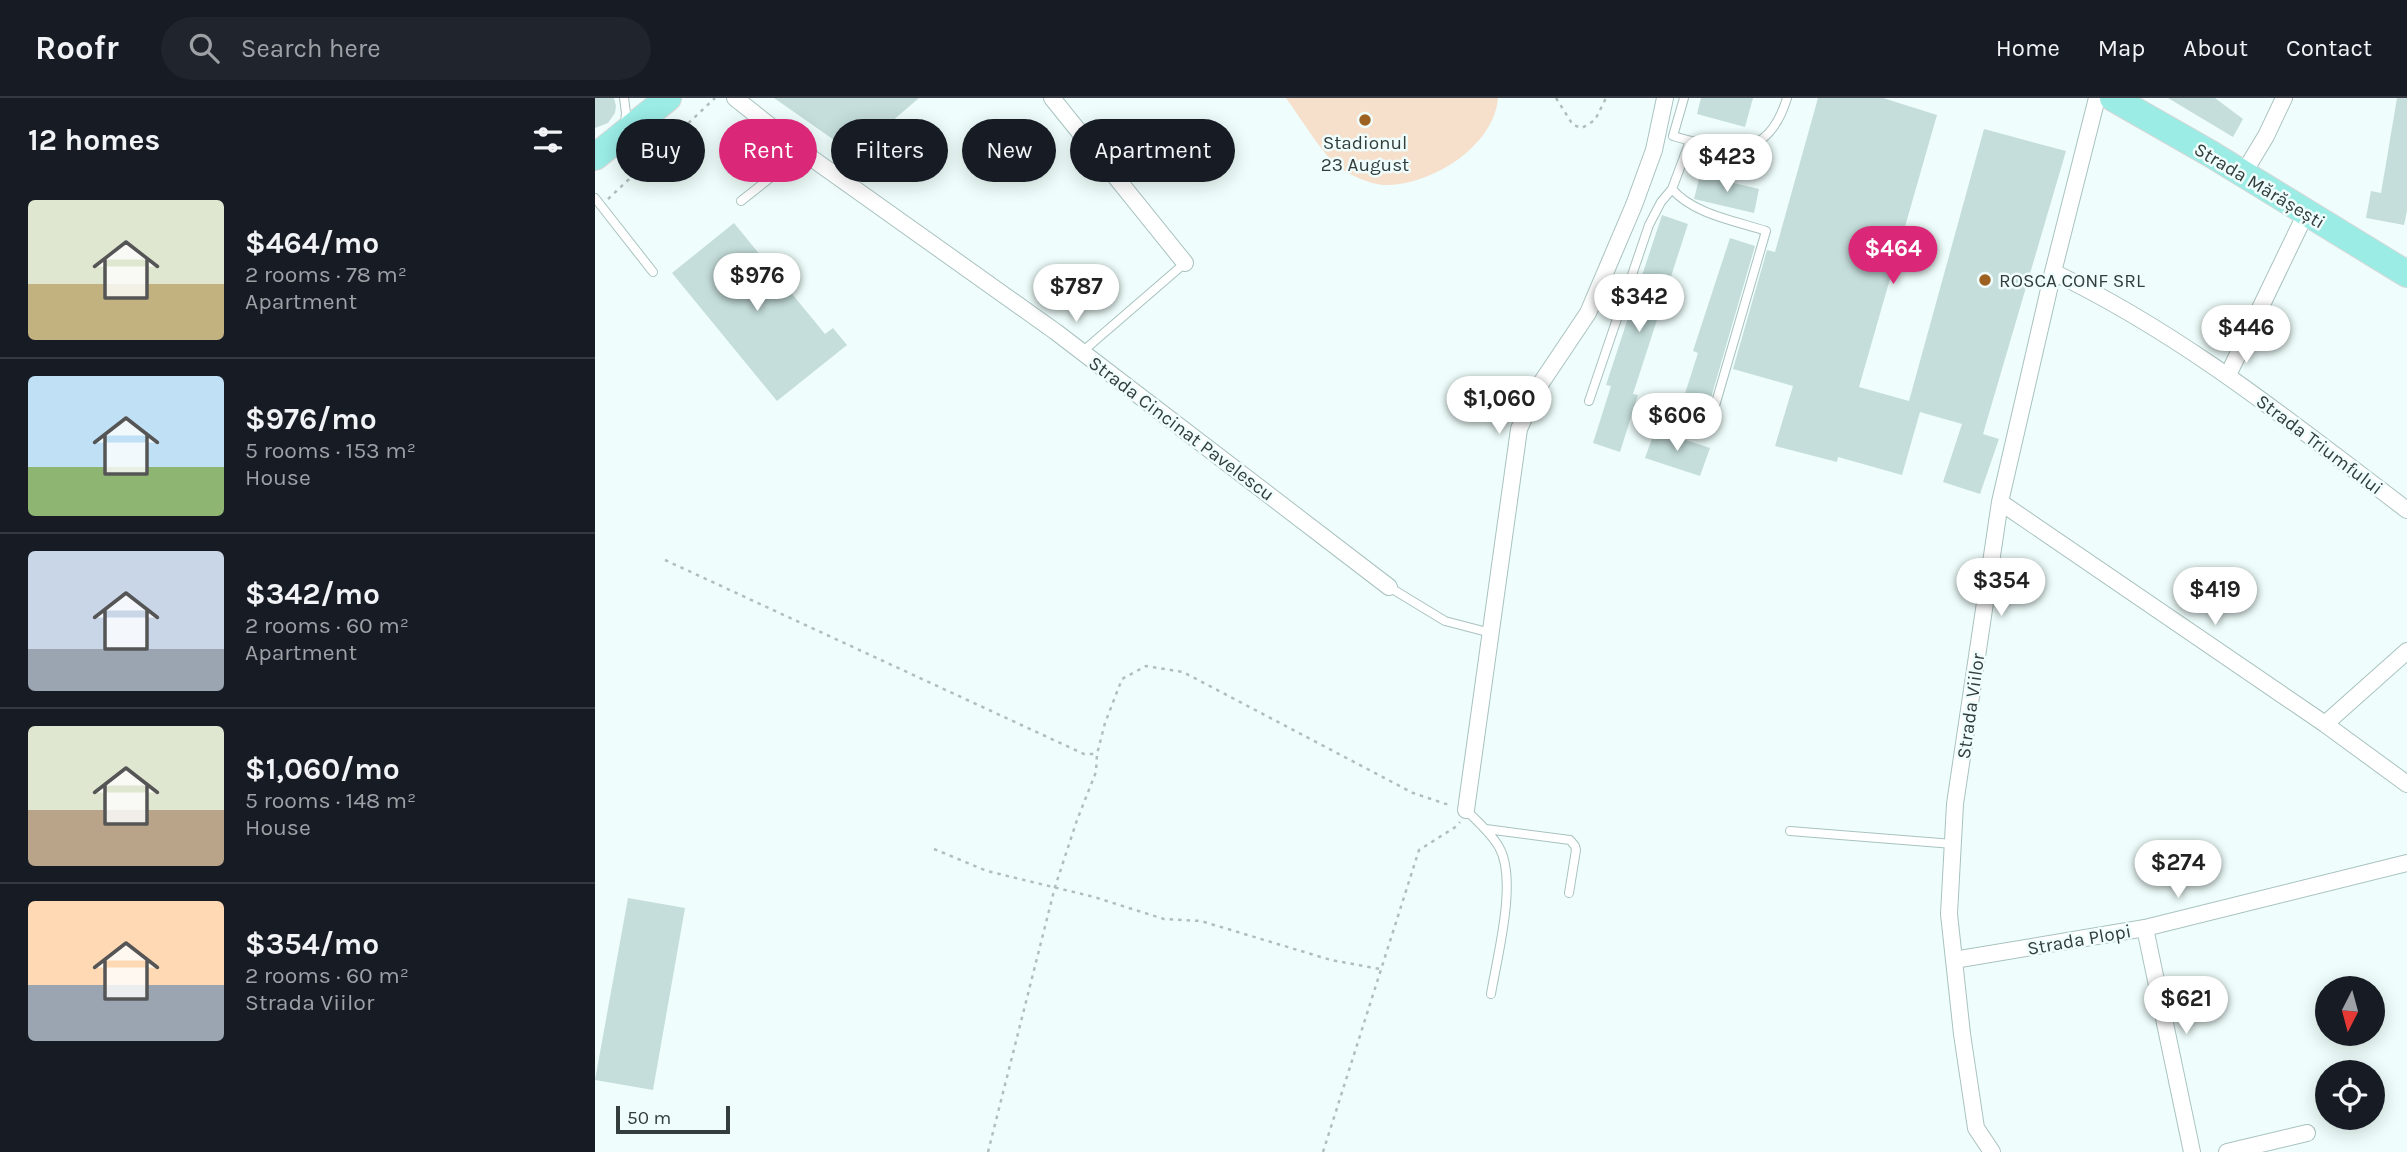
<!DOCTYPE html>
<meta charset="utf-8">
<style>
:root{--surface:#171b24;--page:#20242c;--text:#f1f3f6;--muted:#9ea1a6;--line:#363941;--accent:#db2777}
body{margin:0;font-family:Karla,sans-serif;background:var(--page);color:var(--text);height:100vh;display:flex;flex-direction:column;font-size:26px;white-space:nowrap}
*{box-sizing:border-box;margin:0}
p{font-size:23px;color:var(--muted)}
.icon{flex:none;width:38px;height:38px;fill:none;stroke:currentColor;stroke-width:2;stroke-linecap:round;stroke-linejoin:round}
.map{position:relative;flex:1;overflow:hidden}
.sheet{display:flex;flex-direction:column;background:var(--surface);width:595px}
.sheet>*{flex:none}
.hud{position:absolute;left:21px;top:21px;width:665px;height:63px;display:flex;gap:14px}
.needle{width:46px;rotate:186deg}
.buttons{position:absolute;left:1720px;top:878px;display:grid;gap:14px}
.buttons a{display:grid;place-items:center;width:70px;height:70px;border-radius:50%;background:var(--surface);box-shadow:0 4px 18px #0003;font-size:35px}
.scale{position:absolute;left:21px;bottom:18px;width:114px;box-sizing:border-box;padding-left:7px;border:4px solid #333d3c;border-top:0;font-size:19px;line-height:24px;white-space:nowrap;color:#333d3c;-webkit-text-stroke:5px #effefc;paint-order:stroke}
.price{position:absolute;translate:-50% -60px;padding:0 16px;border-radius:24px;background:#fff;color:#222;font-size:23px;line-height:46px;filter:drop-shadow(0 2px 4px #0008)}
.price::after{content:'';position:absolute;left:50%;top:42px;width:21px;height:16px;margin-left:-10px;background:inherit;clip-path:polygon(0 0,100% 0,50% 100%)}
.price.on{background:var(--accent);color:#fff}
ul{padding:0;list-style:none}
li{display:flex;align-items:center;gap:21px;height:175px;padding:0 28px}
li+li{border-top:2px solid var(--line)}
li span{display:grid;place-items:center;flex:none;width:196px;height:140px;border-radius:7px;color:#555}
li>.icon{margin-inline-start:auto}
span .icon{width:84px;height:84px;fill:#fffc;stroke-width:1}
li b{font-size:30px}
h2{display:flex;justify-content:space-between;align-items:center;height:84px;padding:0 28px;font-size:30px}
.pill{padding:0 24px;border-radius:32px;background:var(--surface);box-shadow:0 4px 18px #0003;font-size:24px;line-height:63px}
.pill.on{background:var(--accent);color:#fff}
header{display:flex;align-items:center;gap:42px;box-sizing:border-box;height:98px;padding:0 35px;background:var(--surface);border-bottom:2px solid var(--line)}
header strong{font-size:33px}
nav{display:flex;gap:38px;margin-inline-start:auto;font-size:24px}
.search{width:490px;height:63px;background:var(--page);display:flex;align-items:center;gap:18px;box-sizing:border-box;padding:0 24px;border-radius:38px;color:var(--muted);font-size:26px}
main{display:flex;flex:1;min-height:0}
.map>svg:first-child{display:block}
.green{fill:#f6dfcb}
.building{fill:#c5dedb}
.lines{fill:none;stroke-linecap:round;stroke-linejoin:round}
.service-casing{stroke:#a9c2bf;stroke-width:10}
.minor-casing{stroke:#a9c2bf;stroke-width:18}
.primary-casing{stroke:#d6d8d8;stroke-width:28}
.path{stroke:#b1bebc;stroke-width:2.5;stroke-dasharray:3.5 5;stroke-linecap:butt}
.service{stroke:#fff;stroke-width:8}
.minor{stroke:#fff;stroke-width:16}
.primary{stroke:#9aece5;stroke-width:26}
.poi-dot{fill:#9d6222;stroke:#effefc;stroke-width:2.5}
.labels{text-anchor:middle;stroke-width:5;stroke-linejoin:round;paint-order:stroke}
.poi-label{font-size:19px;fill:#333d3c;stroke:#effefc}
.street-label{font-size:19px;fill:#333d3c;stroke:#effefc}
</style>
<header>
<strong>Roofr</strong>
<div class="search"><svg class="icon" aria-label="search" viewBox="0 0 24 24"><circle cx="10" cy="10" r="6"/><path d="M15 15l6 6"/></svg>Search here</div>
<nav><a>Home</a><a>Map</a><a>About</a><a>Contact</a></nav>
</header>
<main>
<section class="sheet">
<h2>12 homes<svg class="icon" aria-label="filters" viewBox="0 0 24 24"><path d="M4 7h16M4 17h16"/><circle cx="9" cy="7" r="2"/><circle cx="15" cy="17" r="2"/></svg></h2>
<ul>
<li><span style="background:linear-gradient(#dfe7d0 60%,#c2b280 0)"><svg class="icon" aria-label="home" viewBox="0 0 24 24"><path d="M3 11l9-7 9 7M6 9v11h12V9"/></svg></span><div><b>$464/mo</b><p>2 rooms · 78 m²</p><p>Apartment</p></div></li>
<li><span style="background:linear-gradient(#bfe0f5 65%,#8fb573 0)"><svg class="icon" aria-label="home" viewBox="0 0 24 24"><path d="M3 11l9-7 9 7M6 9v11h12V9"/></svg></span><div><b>$976/mo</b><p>5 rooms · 153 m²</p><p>House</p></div></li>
<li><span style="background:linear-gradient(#c9d6e8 70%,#9aa5b1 0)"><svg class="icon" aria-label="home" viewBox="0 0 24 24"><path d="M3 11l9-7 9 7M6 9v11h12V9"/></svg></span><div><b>$342/mo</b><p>2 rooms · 60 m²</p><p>Apartment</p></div></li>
<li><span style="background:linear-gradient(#dfe7d0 60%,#b9a48a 0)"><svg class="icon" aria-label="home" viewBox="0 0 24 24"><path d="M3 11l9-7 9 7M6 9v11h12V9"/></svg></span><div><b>$1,060/mo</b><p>5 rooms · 148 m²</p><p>House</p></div></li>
<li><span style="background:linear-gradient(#ffd9b3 60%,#9aa5b1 0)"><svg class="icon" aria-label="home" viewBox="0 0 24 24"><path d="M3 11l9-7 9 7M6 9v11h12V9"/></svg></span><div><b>$354/mo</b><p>2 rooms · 60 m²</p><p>Strada Viilor</p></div></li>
</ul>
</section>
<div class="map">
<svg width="1812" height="1054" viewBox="0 0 1812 1054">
<rect width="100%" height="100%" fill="#effefc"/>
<path class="green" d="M691,0H903C899,48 838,86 793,87C778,88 755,77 743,69C730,59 702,15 691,0Z"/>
<path class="building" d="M0,0H19L21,8L20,15L13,25L0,30Z
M179,0H324L259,56Z
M1106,0H1158L1150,29L1102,16Z
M1223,0H1288L1342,17L1264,289L1314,303L1389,31L1471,53L1388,336L1404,341L1385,396L1348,384L1367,326L1325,314L1307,377L1243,359L1242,364L1180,348L1198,288L1138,271L1172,152L1180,154Z
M1573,0H1620L1648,21L1638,39Z
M1802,0H1812V113L1809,127L1771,120L1776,93L1786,95Z
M1105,77L1164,91L1159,115L1099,101Z
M1067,117L1093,126L1038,296L1043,297L1025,354L998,345L1016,288L1011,287Z
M139,125L230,236L238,230L252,247L182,303L77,175Z
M1135,140L1160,148L1111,317L1086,308L1103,255L1098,253Z
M1060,332L1115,350L1105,378L1050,360Z
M33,800L90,810L58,992L0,982Z"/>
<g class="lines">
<g class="service-casing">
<path id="service" d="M29,0L31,15L30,25
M1089,0L1078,38C1132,53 1172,65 1192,0
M0,100L58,174
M146,103L208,54
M487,254L590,165
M994,303L1054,127L1066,104L1077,91L1095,43
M1044,318L1052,304L1115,325L1171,133C1141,123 1098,116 1077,91
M794,489L850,523L896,535
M871,712C883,724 896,735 904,749C923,782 902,859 896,896
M891,731L975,742L980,748L981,752L974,795
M1195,733L1358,746"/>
</g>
<g class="minor-casing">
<path id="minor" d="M140,0L208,54L461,234L794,489
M457,0L590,165
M1648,76L1671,38L1689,0
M1458,174C1589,237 1697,325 1812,412
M1633,277L1711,115
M1405,404L1730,626L1812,686
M1730,626L1812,553
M871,712L924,331L942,291L993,215L1039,107L1059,52L1070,0
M1550,830L1597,1054
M1359,862L1550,830L1812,765
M1397,1054L1381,1030L1367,936L1354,816L1360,706L1405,404L1458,174L1502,0
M1632,1054L1712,1035"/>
</g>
<g class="primary-casing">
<path id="primary" d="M1518,0L1616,56L1812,176
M0,59L73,0"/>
</g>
<path class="path" d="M961,0L978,27L987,30L1000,22L1011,0
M13,101L120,0
M70,462L489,656H502
M339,751L392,773L499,799L569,821L606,823L736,862L785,871
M393,1054L460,789L482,722L501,674L502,656L510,625L527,581L551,568L588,574L818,695L857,708
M728,1054L824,752L862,728L865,724"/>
<use href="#service" class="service"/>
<use href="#minor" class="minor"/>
<use href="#primary" class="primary"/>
</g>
<g class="poi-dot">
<circle cx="770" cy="22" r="7"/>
<circle cx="1390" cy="182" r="7"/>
</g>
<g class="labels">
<g class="poi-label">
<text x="770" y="51">Stadionul<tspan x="770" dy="22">23 August</tspan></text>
<text x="1404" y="189" text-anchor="start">ROSCA CONF SRL</text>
</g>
<g class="street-label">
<text transform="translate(1665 87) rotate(31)" y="7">Strada Mărășești</text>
<text transform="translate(587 330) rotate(37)" y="7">Strada Cincinat Pavelescu</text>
<text transform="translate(1725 346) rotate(37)" y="7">Strada Triumfului</text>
<text transform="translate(1375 608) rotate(-82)" y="7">Strada Viilor</text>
<text transform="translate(1484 841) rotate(-10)" y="7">Strada Plopi</text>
</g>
</g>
</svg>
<div class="buttons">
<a><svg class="needle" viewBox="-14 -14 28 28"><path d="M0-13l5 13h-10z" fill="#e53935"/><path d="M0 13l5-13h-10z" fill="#9ea1a6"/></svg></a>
<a><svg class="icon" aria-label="locate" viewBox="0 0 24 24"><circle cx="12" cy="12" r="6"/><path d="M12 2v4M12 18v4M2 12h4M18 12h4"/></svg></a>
</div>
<div class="scale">50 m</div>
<b class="price" style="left:1132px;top:96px">$423</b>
<b class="price on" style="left:1298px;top:188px">$464</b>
<b class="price" style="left:162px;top:215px">$976</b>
<b class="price" style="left:481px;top:226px">$787</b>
<b class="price" style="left:1044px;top:236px">$342</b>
<b class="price" style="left:1651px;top:267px">$446</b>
<b class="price" style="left:904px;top:338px">$1,060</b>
<b class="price" style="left:1082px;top:355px">$606</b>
<b class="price" style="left:1406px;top:520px">$354</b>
<b class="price" style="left:1620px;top:529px">$419</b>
<b class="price" style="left:1583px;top:802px">$274</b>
<b class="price" style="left:1591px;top:938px">$621</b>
<div class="hud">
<a class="pill">Buy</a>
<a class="pill on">Rent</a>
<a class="pill">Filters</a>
<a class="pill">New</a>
<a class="pill">Apartment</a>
</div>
</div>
</main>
